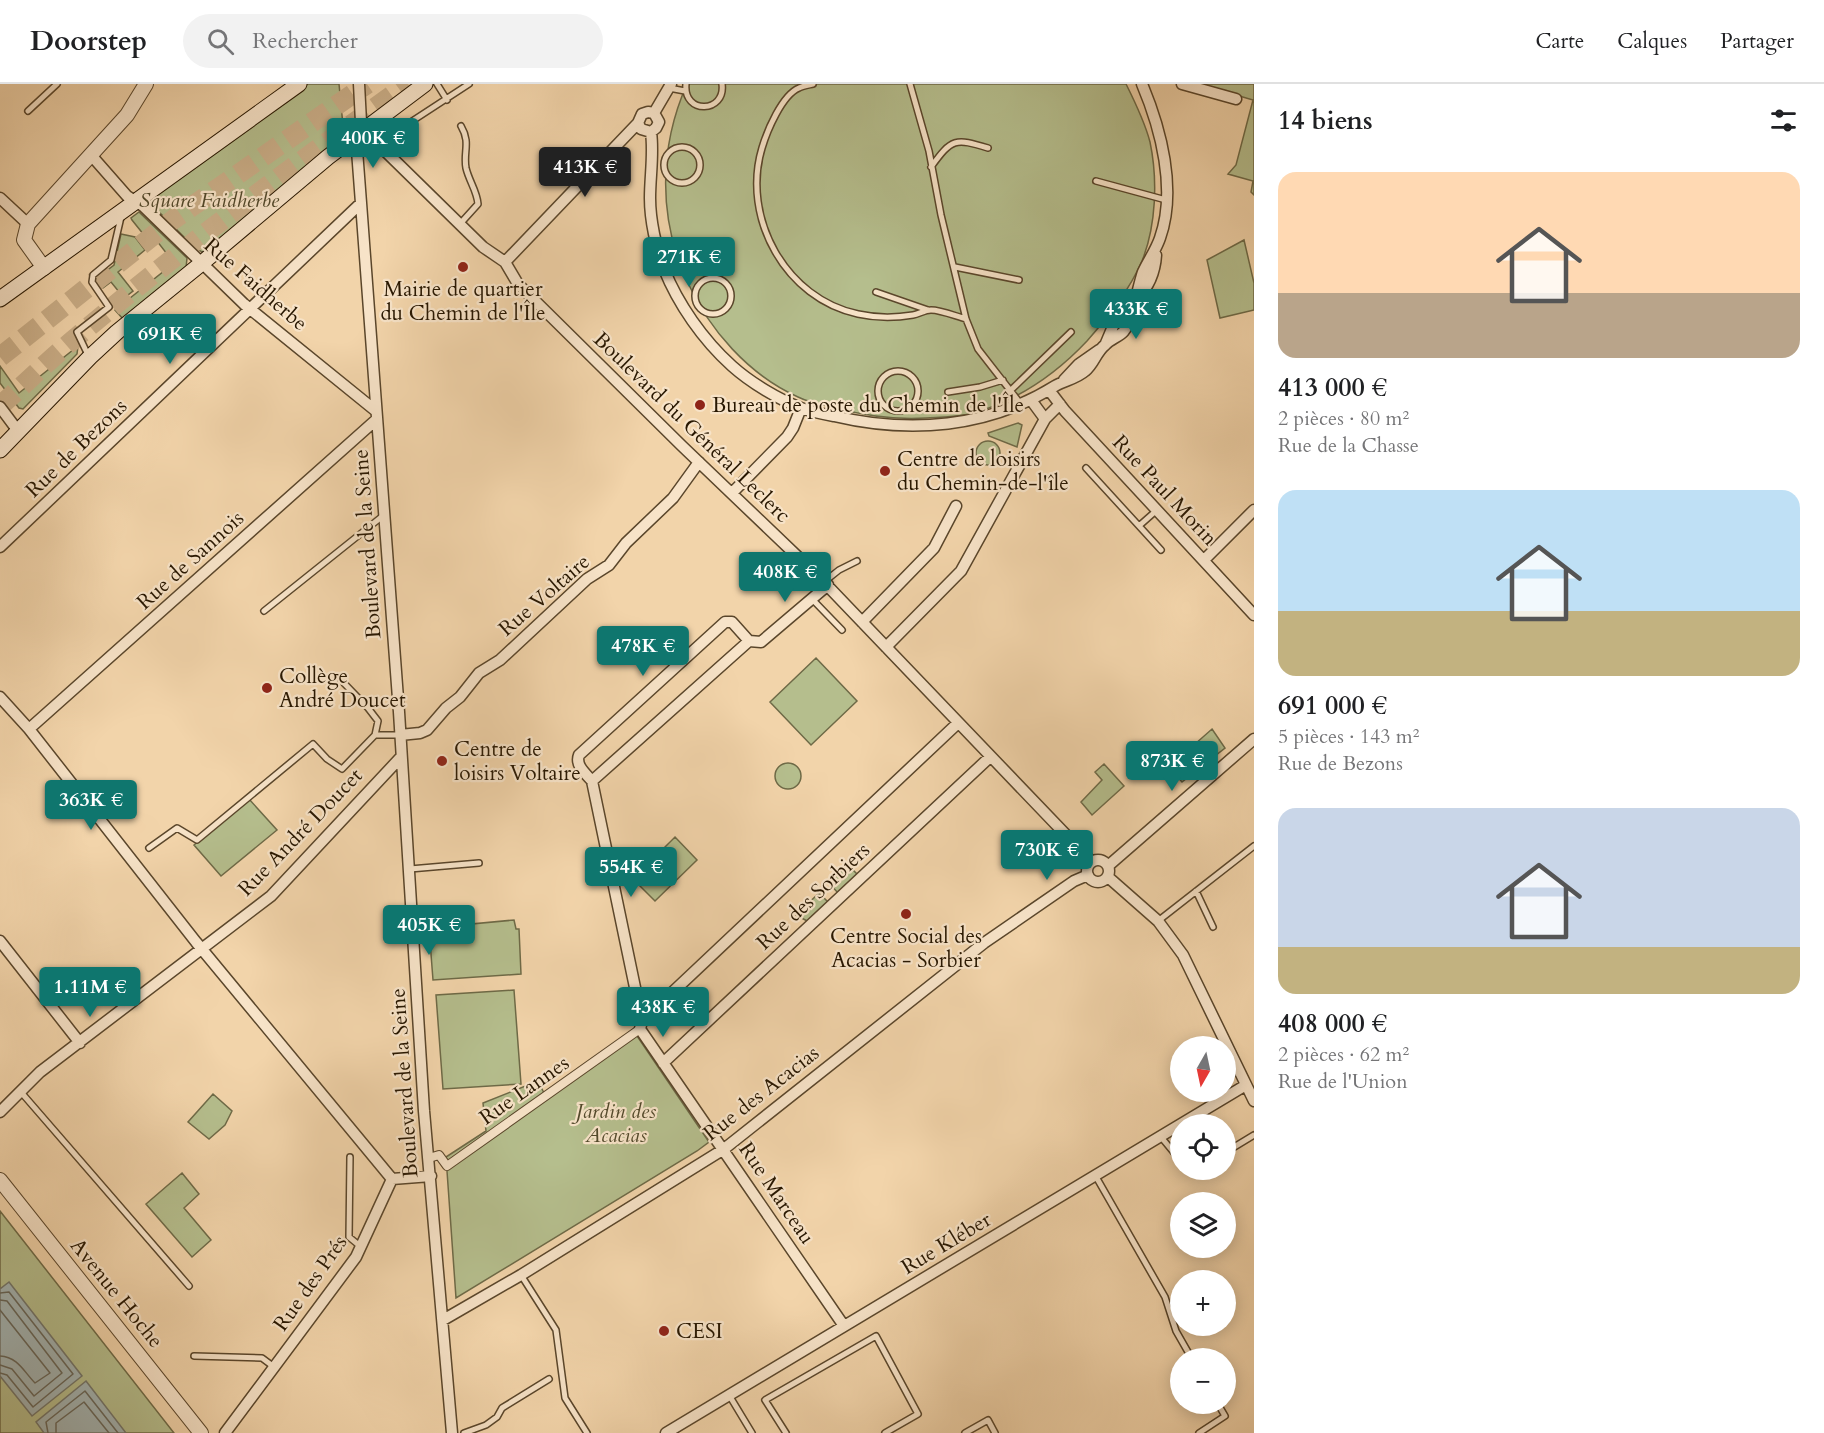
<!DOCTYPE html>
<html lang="fr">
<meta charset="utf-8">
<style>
:root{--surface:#fff;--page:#f2f2f2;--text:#202124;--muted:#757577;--line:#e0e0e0;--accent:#0f766e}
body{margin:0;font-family:Cardo,serif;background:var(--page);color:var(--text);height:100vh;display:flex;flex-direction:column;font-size:22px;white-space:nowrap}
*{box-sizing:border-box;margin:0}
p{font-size:20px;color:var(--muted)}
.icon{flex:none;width:33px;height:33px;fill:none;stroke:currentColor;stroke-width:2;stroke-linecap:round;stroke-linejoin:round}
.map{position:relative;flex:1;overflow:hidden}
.side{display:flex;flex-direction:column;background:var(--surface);width:570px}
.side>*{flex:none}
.needle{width:39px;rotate:189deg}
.buttons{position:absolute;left:1170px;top:952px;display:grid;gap:12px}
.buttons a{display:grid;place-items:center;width:66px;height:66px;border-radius:50%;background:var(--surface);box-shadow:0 3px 15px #0003;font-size:30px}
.price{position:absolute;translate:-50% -51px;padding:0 14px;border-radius:6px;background:var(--accent);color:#fff;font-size:20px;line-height:39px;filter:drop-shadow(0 2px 3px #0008)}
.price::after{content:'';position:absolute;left:50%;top:36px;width:18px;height:14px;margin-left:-9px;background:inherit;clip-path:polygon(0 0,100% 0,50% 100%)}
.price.selected{background:#222;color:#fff}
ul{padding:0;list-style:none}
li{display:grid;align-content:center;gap:12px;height:318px;padding:0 24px}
li span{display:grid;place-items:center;height:186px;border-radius:18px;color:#555}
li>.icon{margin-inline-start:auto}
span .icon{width:108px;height:108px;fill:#fffc;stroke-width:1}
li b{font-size:26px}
h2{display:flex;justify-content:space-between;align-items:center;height:72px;padding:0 24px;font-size:26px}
header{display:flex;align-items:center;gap:36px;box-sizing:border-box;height:84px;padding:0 30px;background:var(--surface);border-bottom:2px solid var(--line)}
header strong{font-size:28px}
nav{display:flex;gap:33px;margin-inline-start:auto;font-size:21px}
.search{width:420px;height:54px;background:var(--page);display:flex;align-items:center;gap:15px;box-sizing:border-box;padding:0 21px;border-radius:33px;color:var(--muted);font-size:22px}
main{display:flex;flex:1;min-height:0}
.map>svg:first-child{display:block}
.green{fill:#b5be8d;stroke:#6e6a47;stroke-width:1.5}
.water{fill:#a2b5b5;stroke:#71766d;stroke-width:1.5}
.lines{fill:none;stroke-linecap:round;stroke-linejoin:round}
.shore{stroke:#65665b;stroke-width:1.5}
.motorway-tunnel{stroke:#caae88;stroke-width:20;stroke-dasharray:20 10;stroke-linecap:butt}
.service-casing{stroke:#5a462b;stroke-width:8}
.pedestrian-casing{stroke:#5a462b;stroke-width:10}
.minor-casing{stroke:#5a462b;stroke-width:13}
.tertiary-casing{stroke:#5a462b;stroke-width:16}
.secondary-casing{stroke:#281701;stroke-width:17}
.service{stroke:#f7e3c8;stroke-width:5}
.pedestrian{stroke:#f7e3c8;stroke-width:8}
.minor{stroke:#f7e3c8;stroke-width:10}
.tertiary{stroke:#f7e3c8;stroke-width:14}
.secondary{stroke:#f7e3c8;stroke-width:15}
.poi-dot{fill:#8f2418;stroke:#f7e3c8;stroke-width:2}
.labels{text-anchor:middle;stroke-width:4.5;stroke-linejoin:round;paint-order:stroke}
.park-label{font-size:21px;font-style:italic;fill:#52492b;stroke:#f7e3c8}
.street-label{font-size:21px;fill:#281701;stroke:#f7e3c8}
.poi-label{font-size:21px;fill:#281701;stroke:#f7e3c8;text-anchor:start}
</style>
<header>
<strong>Doorstep</strong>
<div class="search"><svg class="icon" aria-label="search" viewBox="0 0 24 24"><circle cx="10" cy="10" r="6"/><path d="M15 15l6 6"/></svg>Rechercher</div>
<nav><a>Carte</a><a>Calques</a><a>Partager</a></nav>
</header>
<main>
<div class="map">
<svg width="1254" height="1349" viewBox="0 0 1254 1349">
<rect width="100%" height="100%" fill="#f2d4aa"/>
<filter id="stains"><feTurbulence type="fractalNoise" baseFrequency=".00333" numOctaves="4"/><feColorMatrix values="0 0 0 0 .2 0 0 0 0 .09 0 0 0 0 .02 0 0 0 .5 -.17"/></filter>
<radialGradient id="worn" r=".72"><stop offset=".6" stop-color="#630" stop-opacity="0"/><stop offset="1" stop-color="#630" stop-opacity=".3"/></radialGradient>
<path class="green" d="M308,0H339L344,52L205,167L202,168L195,164L154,123L151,114L206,72Z
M687,0H1126C1135,18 1145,39 1150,58C1158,96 1156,142 1142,177C1129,207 1108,233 1087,257C1056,290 1018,316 974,329C959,333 942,333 926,334C894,336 866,332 836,324C823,321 810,319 798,313C749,291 709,246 687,197C658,134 659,63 687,0Z
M1199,0H1254V111L1251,108L1253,97L1228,90L1236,81L1253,16Z
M139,128L187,174L186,184L123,235L115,226L174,179L157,157L152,161L132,136L131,134Z
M121,150L135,153L145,166L118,188L133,207L124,214L111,198L103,204L99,197L101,191L114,181Z
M1244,156L1254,199V226L1220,234L1207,176Z
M78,262L77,270L23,325L19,324L0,299V282L19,309Z
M1018,339L1022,341L1017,363L989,352L988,349Z
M976 369a12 12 0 1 1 24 0a12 12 0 1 1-24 0Z
M816,574L857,617L811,661L770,618Z
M1212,645L1225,664L1182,698L1169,683Z
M775 692a13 13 0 1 1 26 0a13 13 0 1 1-26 0Z
M1104,680L1124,702L1092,731L1081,718L1102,696L1095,688Z
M249,715L277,746L221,792L194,761Z
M675,753L697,776L655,817L633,795Z
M848,781L858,791L838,809L829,799Z
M819,809L829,819L809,838L796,831Z
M514,836L516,845H519L521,890L433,896L429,844Z
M514,906L521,1000L443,1005L436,911Z
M633,946L709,1058L697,1067L456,1214L446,1073L486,1047L483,1019L538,997L544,1009Z
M213,1010L232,1027L225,1041L209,1055L188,1038Z
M182,1089L199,1110L184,1124L211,1156L192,1173L146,1120Z
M0,1127L174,1349H0Z"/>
<path class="water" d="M9,1198L82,1292L32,1332L0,1292V1205Z
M86,1297L126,1349H44L36,1338Z"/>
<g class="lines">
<path class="shore" d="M0,1209L9,1208L73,1290L33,1323L7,1291L0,1289
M0,1216L7,1217L62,1289L34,1312L12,1285L0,1281
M0,1226L50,1289L35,1299C24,1288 18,1273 0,1272
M48,1349L46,1338L85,1307L118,1349
M56,1349V1339L84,1318L109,1349"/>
<path class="motorway-tunnel" d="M0,273L174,135L367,0
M0,322C26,299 51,274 78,252C184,162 296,80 408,0"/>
<g class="service-casing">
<path id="service" d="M437,0L447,16
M686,0C683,31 726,29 722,0
M813,0C809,1 803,2 799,4C782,11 767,47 762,64C741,134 786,215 858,230C876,234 895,234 913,231C919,230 925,226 931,226C941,226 955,232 966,235
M910,0L929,67L941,131L966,235L978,265L1020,319
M669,4L685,7
M28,27L57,0
M364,52L400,45L469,0
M664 81a18 18 0 1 1 36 0a18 18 0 1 1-36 0Z
M931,83C952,54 955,54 988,64
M1096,97L1166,116
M459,141L478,120C477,107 469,97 466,84C463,68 471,59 461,42
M955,183L1019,196
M695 212a18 18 0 1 1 36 0a18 18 0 1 1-36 0Z
M876,208L928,226
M89,273L77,248L109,223L92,198L93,191L111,176L121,133
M878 307a20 20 0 1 1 40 0a20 20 0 1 1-40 0Z
M1011,306L1071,248
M948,308L980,303L1003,296
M1086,384L1161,466
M1140,441L1157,426
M824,498L839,486L857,477
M812,515L842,546
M264,527L384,431
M339,594L368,624L378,637L375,651
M149,764L177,744L197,756L313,660L327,675L342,685L375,651H400
M410,785L479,779
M1196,807L1213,843
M1158,837L1254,762
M20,1007L189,1202
M1161,1053L1180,1076
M1226,1068L1254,1051
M350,1073L349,1153L360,1162
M1095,1091L1165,1213L1176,1247L1192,1275
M521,1191L556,1246L565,1314L587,1349
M194,1272L262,1274L274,1283
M729,1311L752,1349
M464,1349L486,1341L497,1333L502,1324L549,1295
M786,1349L765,1316L876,1252L918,1330L885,1349
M965,1349L988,1336L995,1349
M1199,1349L1225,1332L1218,1320"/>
</g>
<g class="pedestrian-casing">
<path id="pedestrian" d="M429,1074L439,1071L447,1082L640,945"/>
</g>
<g class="minor-casing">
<path id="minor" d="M359,0L361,38L356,53L361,119L399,628L424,1027L452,1349
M1182,0L1236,15
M654,29L671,0
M651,48C654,70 650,92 650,114C650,136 656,164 664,185C678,220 703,256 732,282C751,299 778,315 801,324C812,328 823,330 834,332C910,350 988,344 1055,302C1065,296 1076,295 1085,287C1094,280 1096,268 1105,261C1110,255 1119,253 1124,247C1132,238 1138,202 1143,188C1148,177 1156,166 1160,154C1177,106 1161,45 1142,0
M356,53L381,63L483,163L505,178L518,200L682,362L820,494L1092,778
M91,71L127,112L143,122L244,220L376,327
M0,114L28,140
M505,178L638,39L642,30L648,28L654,29L659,38L656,44L651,48L641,45L638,39
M1136,216C1149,203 1155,188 1156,171
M1106,259L1114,240L1132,226
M1064,296L1079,280L1099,266
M1049,306L1065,327L1254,531
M1031,316L1045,335
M0,323L18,347
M732,409L787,353L793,344L801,324
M0,463L361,119
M1204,476L1254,426
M862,538L934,464L956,422
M749,557L732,538H725L579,671C575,681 585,689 592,697L642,937L640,945L844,1242
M886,563L961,487L1045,335L1060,320
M0,613L29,645L196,858L392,1095
M29,645L377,335
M400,651L420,649L427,646L446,624L460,613L479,589L500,576L587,495L609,481L626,459L673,414L699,378
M592,697L749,557L761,558L828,501
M1087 787a11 11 0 1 1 22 0a11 11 0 1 1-22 0Z
M1108,782L1254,655
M1108,793L1158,837L1183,871L1254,1017
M0,857L80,959
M642,937L958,639
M663,979L990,673
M0,1028L40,988L271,812L401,673
M392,1095L431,1092
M443,1236L521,1191L724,1065L984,859L1074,797L1088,791
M225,1349L356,1173L392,1095
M666,1349L1246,1001"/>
</g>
<g class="tertiary-casing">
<path id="tertiary" d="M44,184L24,156L28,140L127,31L146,0
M0,1096L201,1349"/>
</g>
<g class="secondary-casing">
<path id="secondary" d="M0,215L299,0
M0,366L90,273L117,248L202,179L328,73L425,0"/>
</g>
<use href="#service" class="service"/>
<use href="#pedestrian" class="pedestrian"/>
<use href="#minor" class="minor"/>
<use href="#tertiary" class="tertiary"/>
<use href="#secondary" class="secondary"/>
</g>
<g class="poi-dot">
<circle cx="463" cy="183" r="6"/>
<circle cx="700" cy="321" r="6"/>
<circle cx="885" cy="387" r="6"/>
<circle cx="267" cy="604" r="6"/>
<circle cx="442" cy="677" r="6"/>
<circle cx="906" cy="830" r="6"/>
<circle cx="664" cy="1247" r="6"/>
</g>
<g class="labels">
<g class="park-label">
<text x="209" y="123">Square Faidherbe</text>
<text x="616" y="1034">Jardin des<tspan x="616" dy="24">Acacias</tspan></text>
</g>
<g class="street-label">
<text transform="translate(256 200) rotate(41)" y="7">Rue Faidherbe</text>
<text transform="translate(692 343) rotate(44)" y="7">Boulevard du Général Leclerc</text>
<text transform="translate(76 364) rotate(-44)" y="7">Rue de Bezons</text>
<text transform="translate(1165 406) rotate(47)" y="7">Rue Paul Morin</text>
<text transform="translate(367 460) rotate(-94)" y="7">Boulevard de la Seine</text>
<text transform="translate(190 476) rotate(-42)" y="7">Rue de Sannois</text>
<text transform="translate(544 511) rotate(-41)" y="7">Rue Voltaire</text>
<text transform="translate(300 748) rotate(-46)" y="7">Rue André Doucet</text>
<text transform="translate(813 812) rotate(-43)" y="7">Rue des Sorbiers</text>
<text transform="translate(404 999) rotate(-94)" y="7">Boulevard de la Seine</text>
<text transform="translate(524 1006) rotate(-35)" y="7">Rue Lannes</text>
<text transform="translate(761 1009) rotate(-38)" y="7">Rue des Acacias</text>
<text transform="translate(777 1109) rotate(56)" y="7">Rue Marceau</text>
<text transform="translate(946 1159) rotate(-31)" y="7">Rue Kléber</text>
<text transform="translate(310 1199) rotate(-55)" y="7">Rue des Prés</text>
<text transform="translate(117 1209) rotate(51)" y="7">Avenue Hoche</text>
</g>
<g class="poi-label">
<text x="463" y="212" text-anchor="middle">Mairie de quartier<tspan x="463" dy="24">du Chemin de l'Île</tspan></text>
<text x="712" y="328">Bureau de poste du Chemin de l'Île</text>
<text x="897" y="382">Centre de loisirs<tspan x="897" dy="24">du Chemin-de-l'île</tspan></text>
<text x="279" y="599">Collège<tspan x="279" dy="24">André Doucet</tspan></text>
<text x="454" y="672">Centre de<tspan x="454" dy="24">loisirs Voltaire</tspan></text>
<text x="906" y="859" text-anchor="middle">Centre Social des<tspan x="906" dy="24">Acacias - Sorbier</tspan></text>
<text x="676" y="1254">CESI</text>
</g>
</g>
<rect width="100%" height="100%" filter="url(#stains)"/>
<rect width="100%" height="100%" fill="url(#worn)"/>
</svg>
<div class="buttons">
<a><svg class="needle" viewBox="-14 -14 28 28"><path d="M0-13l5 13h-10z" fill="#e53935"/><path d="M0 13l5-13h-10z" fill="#757577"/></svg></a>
<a><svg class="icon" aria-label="locate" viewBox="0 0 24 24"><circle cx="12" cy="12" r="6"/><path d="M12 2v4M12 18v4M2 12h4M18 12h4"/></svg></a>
<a><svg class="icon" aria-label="layers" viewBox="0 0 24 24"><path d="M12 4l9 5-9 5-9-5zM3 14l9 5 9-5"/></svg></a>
<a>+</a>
<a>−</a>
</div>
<b class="price" style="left:373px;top:85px">400K €</b>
<b class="price selected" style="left:585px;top:114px">413K €</b>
<b class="price" style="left:689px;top:204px">271K €</b>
<b class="price" style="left:1136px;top:256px">433K €</b>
<b class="price" style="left:170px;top:281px">691K €</b>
<b class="price" style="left:785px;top:519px">408K €</b>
<b class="price" style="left:643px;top:593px">478K €</b>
<b class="price" style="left:1172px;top:708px">873K €</b>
<b class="price" style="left:91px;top:747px">363K €</b>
<b class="price" style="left:1047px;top:797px">730K €</b>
<b class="price" style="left:631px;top:814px">554K €</b>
<b class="price" style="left:429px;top:872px">405K €</b>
<b class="price" style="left:90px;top:934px">1.11M €</b>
<b class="price" style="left:663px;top:954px">438K €</b>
</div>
<section class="side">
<h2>14 biens<svg class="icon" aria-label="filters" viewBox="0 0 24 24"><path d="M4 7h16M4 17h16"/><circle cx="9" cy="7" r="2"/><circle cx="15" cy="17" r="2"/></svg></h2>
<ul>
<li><span style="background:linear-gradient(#ffd9b3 65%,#b9a48a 0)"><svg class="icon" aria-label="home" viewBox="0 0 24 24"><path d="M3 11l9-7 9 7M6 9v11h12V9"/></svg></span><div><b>413 000 €</b><p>2 pièces · 80 m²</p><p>Rue de la Chasse</p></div></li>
<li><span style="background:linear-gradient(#bfe0f5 65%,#c2b280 0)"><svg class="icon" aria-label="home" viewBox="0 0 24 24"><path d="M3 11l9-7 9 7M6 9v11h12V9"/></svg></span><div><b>691 000 €</b><p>5 pièces · 143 m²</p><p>Rue de Bezons</p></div></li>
<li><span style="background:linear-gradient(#c9d6e8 75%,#c2b280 0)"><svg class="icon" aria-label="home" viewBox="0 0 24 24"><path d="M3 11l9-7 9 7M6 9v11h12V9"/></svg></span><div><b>408 000 €</b><p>2 pièces · 62 m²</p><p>Rue de l'Union</p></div></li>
</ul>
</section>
</main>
